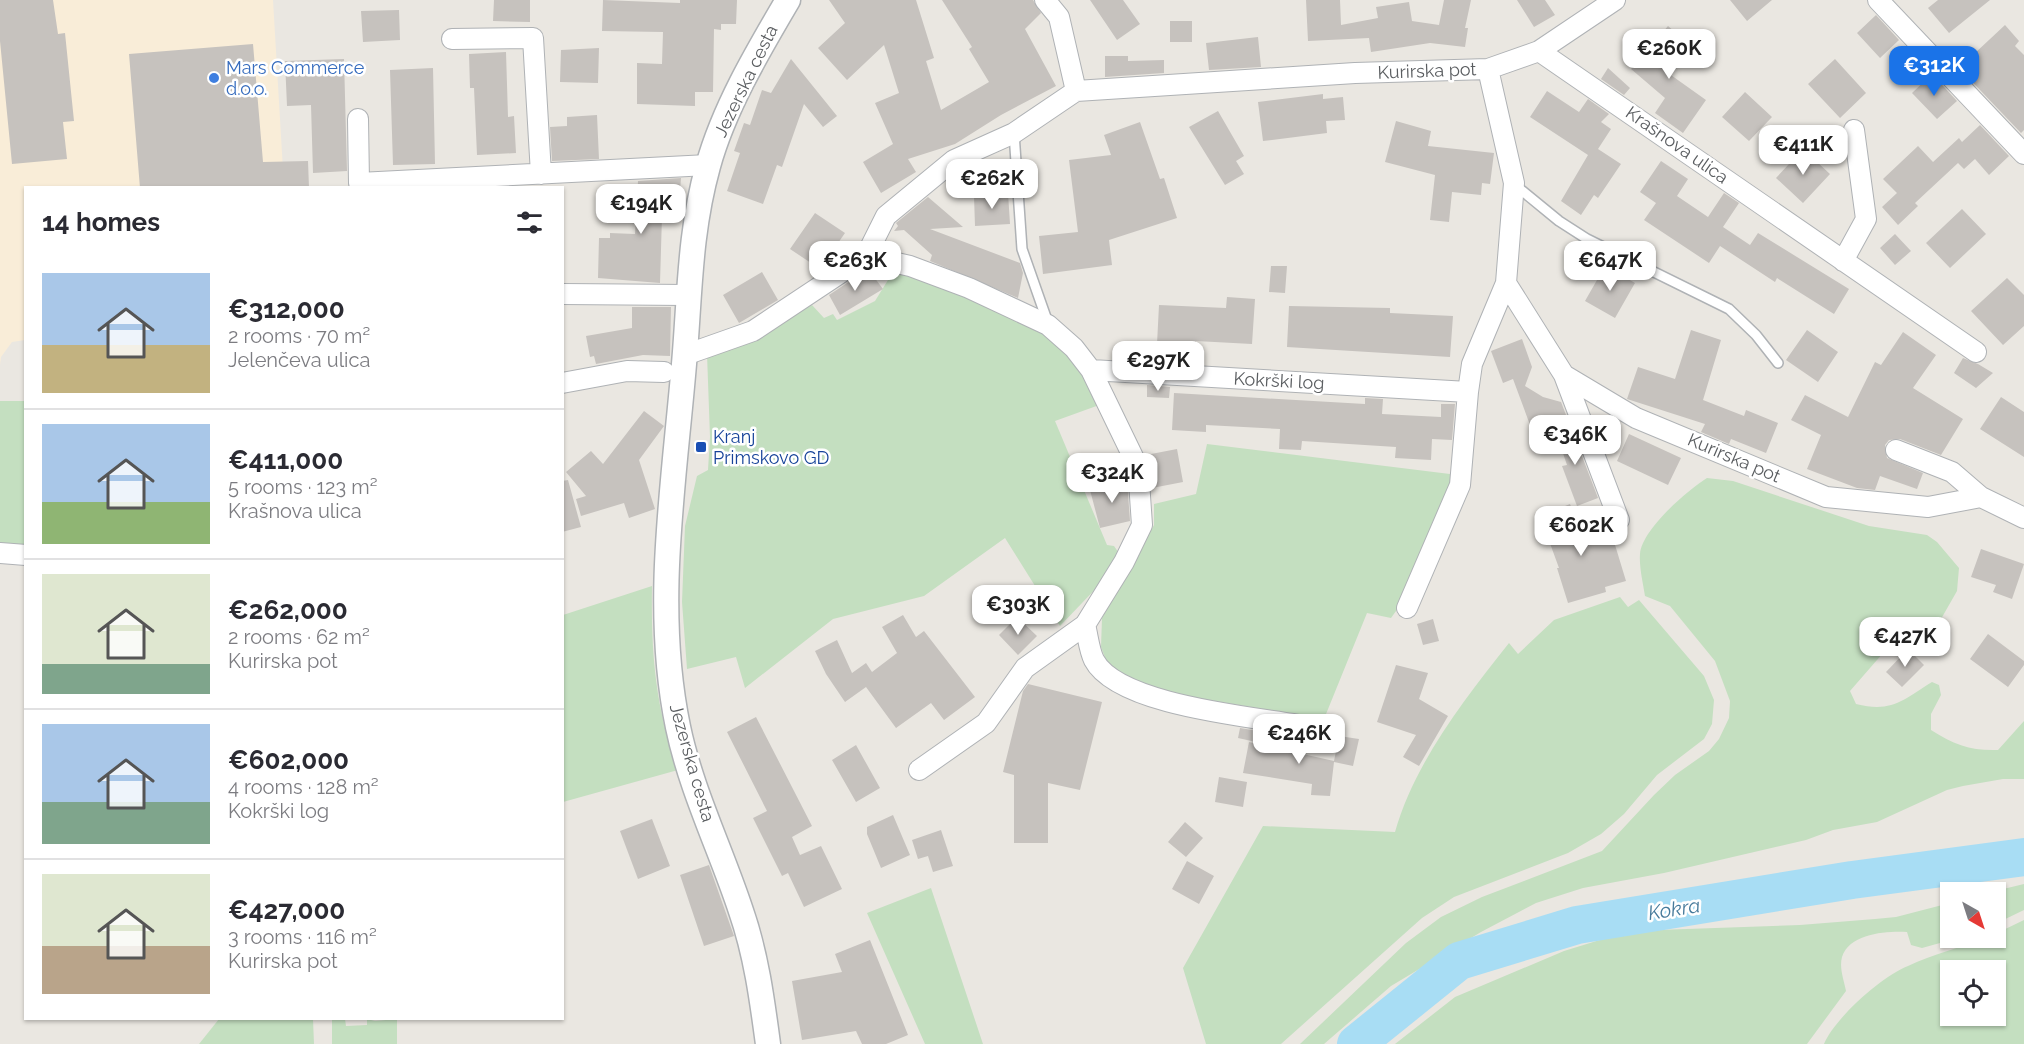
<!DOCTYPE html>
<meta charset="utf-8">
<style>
:root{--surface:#fff;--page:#f7f7f7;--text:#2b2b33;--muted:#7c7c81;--line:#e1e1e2;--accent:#1a73e8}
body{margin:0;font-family:Raleway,sans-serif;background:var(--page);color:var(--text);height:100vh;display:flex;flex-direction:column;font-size:22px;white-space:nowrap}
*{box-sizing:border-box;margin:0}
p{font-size:20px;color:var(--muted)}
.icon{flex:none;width:33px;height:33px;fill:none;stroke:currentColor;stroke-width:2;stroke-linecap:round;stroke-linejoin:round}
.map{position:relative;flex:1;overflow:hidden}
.drawer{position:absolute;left:24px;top:186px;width:540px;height:834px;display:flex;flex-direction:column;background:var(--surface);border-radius:0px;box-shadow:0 2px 4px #0004}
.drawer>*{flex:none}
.needle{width:39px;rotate:141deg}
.tools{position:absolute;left:1940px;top:882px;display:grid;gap:12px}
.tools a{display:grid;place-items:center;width:66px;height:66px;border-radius:0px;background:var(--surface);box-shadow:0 2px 4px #0004;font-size:30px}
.price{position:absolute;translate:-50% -51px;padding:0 14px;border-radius:12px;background:#fff;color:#222;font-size:20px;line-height:39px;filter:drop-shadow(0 2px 3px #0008)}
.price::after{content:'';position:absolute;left:50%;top:36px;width:18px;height:14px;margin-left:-9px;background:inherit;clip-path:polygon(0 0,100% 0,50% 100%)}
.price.current{background:var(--accent);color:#fff}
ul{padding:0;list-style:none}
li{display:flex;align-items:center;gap:18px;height:150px;padding:0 18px}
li+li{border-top:2px solid var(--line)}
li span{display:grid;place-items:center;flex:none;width:168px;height:120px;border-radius:0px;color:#555}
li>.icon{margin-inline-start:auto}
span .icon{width:72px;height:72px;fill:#fffc;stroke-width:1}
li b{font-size:26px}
h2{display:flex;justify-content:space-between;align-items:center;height:72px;padding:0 18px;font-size:26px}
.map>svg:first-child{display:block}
.commercial{fill:#f9edd8}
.green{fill:#c4dfc0;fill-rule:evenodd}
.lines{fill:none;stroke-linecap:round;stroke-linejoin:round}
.river{stroke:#a8ddf4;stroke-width:38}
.building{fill:#c6c2be}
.service-casing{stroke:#afb2b5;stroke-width:12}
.minor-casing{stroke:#afb2b5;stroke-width:22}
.tertiary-casing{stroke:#afb2b5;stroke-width:27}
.service{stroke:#fff;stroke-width:9}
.minor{stroke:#fff;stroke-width:20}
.tertiary{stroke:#fff;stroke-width:24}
.shop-dot{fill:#3f7fe0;stroke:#fff;stroke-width:2}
.transit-dot{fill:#1a4fb4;stroke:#fff;stroke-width:2}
.labels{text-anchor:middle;stroke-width:5;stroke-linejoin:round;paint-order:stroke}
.shop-label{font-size:18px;fill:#366cbe;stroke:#fff;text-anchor:start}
.street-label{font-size:18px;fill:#5a5d60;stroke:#fff}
.transit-label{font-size:18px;fill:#164399;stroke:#fff;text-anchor:start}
.water-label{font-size:20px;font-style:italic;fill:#467a9b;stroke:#fff}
</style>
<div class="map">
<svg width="2024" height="1044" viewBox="0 0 2024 1044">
<rect width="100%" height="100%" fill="#eae7e1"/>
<path class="commercial" d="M0,0H273L284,187L26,188L25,340L12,342L1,357L0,365Z"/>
<path class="green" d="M896,267L1044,330L1072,352L1102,404L1055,421L1107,545L1114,546L1121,556L1104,580L1060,626L1005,538L924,596L833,619L745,688L736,657L687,669L682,602L685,526L697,476L708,470L710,437L707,354L763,331L812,305L824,318L833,314L837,320L875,301Z
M0,401H25V548L0,547Z
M1207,444L1458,475L1401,604L1391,618L1367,613L1324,719L1149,690L1122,675L1106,660L1101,647L1102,618L1154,525V504L1196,494Z
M1707,478L1733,481L1869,526L1927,535L1937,542L1959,568L1957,591L1941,619L1897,637L1850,691L1856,704C1892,713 1903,700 1932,682L1939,685L1941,695L1931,714V730C1954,745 1972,751 1998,750L2024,721V779H2003L1963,786L1947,790L1877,822L1833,830L1806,840L1664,873L1583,888L1536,903L1481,932L1391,986L1324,1044H1300L1406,943L1441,917L1482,897L1602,851L1654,795L1675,775L1709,751L1719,739L1729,718L1730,701L1715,661L1670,606L1645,596C1643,583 1639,567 1640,554C1642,529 1688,490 1707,478Z
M652,586C651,652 655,707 678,770L563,802V615Z
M1620,597L1628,607L1639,600L1704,676L1714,700L1712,724L1704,739L1657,775L1624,814L1601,834L1568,853L1454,897L1422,918L1281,1044H1206L1183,968L1263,826L1395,832C1415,762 1464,700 1509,643L1518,654L1554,620Z
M2024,884V910L1995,924V892H1991Z
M931,888L983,1044H925L867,913Z
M1950,903V938H1958L1922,948L1911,945L1907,932C1887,931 1850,933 1842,957C1839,968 1844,980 1846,991L1807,1044H1395L1455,997L1564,951L1629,931L1800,925L1875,919L1896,917Z
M2024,920V1044H1824C1835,1018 1881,977 1908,966C1933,954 1960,948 1986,938H1995V934ZM1950,970H1995V1016H1950Z
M219,1019H313L314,1044H199Z
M332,1019H345L346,1026L367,1025V1019L375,1021L397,1019V1044H332Z"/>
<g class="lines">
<path class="river" d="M1356,1044L1459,961L1577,925L1852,880L2024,857"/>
</g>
<path class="building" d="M0,0H53L58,34L65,33L74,121L63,122L67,159L12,164L0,41Z
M494,0H530V22L493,21Z
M603,0L680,3V0H737L736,24H721V30L714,29L713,92H695V106L637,104V63L662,64L663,32L602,31Z
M829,0H916L934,58L926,61L941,110L989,82L969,49L972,47L942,0H1033L1041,13L1025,29L1056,86L1001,115L955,144L908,159L916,172L881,193L863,162L893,144L875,103L899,93L884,45L847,80L818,48L845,23Z
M1090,0H1123L1140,24L1117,40Z
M1306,0H1340L1341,25L1378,18L1376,7L1409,2L1412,21L1439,25L1444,0H1471L1465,28H1468L1465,47L1430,43L1371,52L1369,38L1308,41Z
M1517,0H1545L1555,15L1534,27Z
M1730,0H1772L1747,21Z
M1938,0H1990L1949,33L1928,8Z
M399,10L400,40L363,42L361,11Z
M1876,15L1899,40L1880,58L1857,33Z
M1170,21H1192V42H1170Z
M2005,25L2019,41L2015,46L2024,55V130L2021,133L1959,68Z
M1668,26L1691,46L1668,73L1706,100L1683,133L1655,113L1665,98L1631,69Z
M1258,37L1261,67L1209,70L1206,43Z
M253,44L263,162L308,161L309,188H140L129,54Z
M599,48L598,83L560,82L561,50Z
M506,52L508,117L514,116L516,153L477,155L474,88H470L469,54Z
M1105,56H1128V61L1164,60V73L1105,77Z
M344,59L347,171L313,173L311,105L287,106L285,61Z
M791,59L837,116L823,127L804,104L782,167L777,165L763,204L727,191L740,153L734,151L744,123L750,125L762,90L771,93Z
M1835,59L1866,93L1840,118L1808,84Z
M433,68L435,164L393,165L390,70Z
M1608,68L1630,88L1624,95L1601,79Z
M1932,74L1957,101L1937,119L1912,93Z
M1547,91L1579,112L1588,99L1609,114L1601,122L1611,129L1598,149L1621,164L1598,198L1594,195L1581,215L1561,201L1588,155L1530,117Z
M1745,92L1772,117L1749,141L1722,117Z
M1323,94V99L1343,97L1345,120L1326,121L1327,133L1263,141L1258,102Z
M1218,111L1244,156L1236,161L1244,174L1225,185L1189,127Z
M597,115L599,159L552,161L550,127L567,126V117Z
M1396,121L1431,131L1428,146L1494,153L1490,184L1482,183L1481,195L1452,192L1449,222L1430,220L1435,175L1385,162Z
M1140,122L1160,179L1164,178L1177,218L1109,240L1112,265L1043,274L1039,236L1078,232L1069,160L1111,155L1104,135Z
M1980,125L2009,156L1989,175L1975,159L1964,169L1958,163L1915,203L1918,206L1898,225L1882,207L1897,193L1883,179L1918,146L1933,162L1959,138L1962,142Z
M1803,149L1830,174L1803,203L1776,178Z
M1661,161L1688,179L1677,196L1708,217L1724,193L1739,203L1723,227L1750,245L1758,233L1849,289L1834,314L1777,278L1775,282L1720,246L1709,263L1644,220L1656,203L1640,192Z
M681,178L678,217L662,216L660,283L598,278L599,238H610V233L635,234L638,181Z
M1008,193L1010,224L975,226L974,196Z
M928,197L963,227L930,229L1020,263L1023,273L1018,298L930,261L932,255L904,230L894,231L898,226L896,223Z
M1962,209L1986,234L1950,268L1926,243Z
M815,213L845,233L820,269L790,249Z
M1895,234L1911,251L1895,265L1880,248Z
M1271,266H1287L1285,293L1269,292Z
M1605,266L1635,283L1615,318L1585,301Z
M868,269L883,289L840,315L829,295Z
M762,272L778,300L739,323L723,295Z
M2007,278L2024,295V326L2003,345L1971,311Z
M1227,297L1255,299L1252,344L1196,341V347L1157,344L1159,305L1226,308Z
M1289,306L1390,308V313L1453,316L1450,357L1287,347Z
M632,307H671L670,356L643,355L596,364L594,356L590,357L586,336L632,328Z
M1691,330L1721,340L1703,400L1744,416L1746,410L1778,423L1766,453L1731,439L1729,444L1701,432L1705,424L1627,399L1638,367L1675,379Z
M1807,330L1838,352L1818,382L1786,360Z
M1903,332L1936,355L1913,388L1963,419L1941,455L1900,439L1889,440L1885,445L1887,458L1923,473L1917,489L1880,476L1875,490L1857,488L1807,469L1821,435L1791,420L1805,395L1848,417L1875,362L1881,365Z
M1522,339L1532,367L1525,386L1543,397L1561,402L1568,420L1533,433L1513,379L1503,383L1491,351Z
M1963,358L1978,364L1993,373L1976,388L1954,373Z
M1147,385L1170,387L1169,398L1147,397Z
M1174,393L1365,404V398L1383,399L1382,414L1441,417V404H1455L1452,440L1432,439L1431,460L1395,458L1396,447L1302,441L1301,450L1279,449L1280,429L1206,425V432L1172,430Z
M2001,397L2024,412V457L1980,429Z
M644,411L664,426L639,460L655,509L629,518L624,503L581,516L576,499L586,496L566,472L591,451L603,464Z
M1569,422L1598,498L1577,506L1562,466L1567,465L1554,427Z
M1629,434L1681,458L1668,485L1617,461Z
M1177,449L1183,482L1152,488L1146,455Z
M568,480L581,527L562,532V481Z
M1127,480L1130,521L1100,528L1090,490Z
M1570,504L1585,543L1612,535L1626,581L1605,587L1606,592L1568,603L1557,568H1559L1540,516Z
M1981,549L2024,564L2012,599L1993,592L1996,585L1971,577Z
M903,615L916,637L924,631L975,697L944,720L931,703L896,728L866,687L845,702L826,674L815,651L837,640L852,673L866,663L872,672L897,653L882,627Z
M1017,617L1037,636L1018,655L999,635Z
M1433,619L1439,641L1423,645L1417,624Z
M1988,634L2024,661V665L2008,687L1970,659Z
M1908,649L1924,665L1902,687L1886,672Z
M1396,665L1428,673L1419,699L1448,716L1419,766L1403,757L1416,735L1377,722Z
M1028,684L1102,702L1080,790L1048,783V843H1014V775L1003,772L1023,691Z
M756,717L812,826L792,837L800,855L821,846L842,889L804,907L788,873L782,876L753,818L767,811L727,732Z
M1240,728L1258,731L1256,742L1238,738Z
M1339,736L1359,739L1353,766L1334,762L1330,796L1311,795L1312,784L1243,773L1249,742L1334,761Z
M856,745L880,788L856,802L832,760Z
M1219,777L1247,782L1243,807L1215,802Z
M893,815L910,855L881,868L867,834V827Z
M652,819L670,866L638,879L620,831Z
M1185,822L1203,838L1186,857L1168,842Z
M941,830L953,866L933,872L928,856L918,859L912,840Z
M1187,861L1214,876L1199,904L1172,889Z
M709,865L734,936L704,946L680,875Z
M870,940L908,1035L886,1044H862L856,1031L802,1040L792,981L842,972L835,954Z"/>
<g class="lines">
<g class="service-casing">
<path id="service" d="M1014,133L1022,249L1048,323
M1515,185L1559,221L1587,239L1729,309L1756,335L1778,363"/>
</g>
<g class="minor-casing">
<path id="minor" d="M1045,0L1059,17L1076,91
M1615,0L1539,51L1976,352
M1878,0L2024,154
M452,39L533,38L541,174
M1488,69L1539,51
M358,119L359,183L708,165
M866,256L910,266L969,288L1048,325L1074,348L1091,370L1468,392L1472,364L1506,283
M1843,261L1866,219L1854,130
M562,294L687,295
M685,355L753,331L866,256L886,216L954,160L1014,133L1076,91L1355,73L1488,69L1514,183L1506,283L1564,375L1636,418L1826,497L1928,507L1981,497L2024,518
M1091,370L1138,467L1142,525L1124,562L1085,625C1088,636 1089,650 1094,660C1118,706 1256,717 1305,726
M1564,375L1619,520
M562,383L627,371L664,372
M1896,450L1952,472L1981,497
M0,553L26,555
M1407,608L1460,485L1468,392
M919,770L986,723L1025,668L1085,625"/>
</g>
<g class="tertiary-casing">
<path id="tertiary" d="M768,1044C762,999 756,954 741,911C721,850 691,790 678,727C653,607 674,484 684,364C690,296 689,234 708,166C724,108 758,51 788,0"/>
</g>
<use href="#service" class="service"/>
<use href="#minor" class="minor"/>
<use href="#tertiary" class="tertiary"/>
</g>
<circle class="shop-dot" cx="214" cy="78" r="6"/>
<rect class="transit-dot" x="695" y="441" width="12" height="12" rx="3"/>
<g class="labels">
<g class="shop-label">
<text x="226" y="74">Mars Commerce<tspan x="226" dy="21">d.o.o.</tspan></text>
</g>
<g class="street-label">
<text transform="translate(1427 71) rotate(-2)" y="6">Kurirska pot</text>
<text transform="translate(746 81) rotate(-64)" y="6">Jezerska cesta</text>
<text transform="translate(1677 145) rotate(35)" y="6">Krašnova ulica</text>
<text transform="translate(1279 381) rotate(3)" y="6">Kokrški log</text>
<text transform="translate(1734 458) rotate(23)" y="6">Kurirska pot</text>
<text transform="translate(692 763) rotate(74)" y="6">Jezerska cesta</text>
</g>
<g class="transit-label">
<text x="713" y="443">Kranj<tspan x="713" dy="21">Primskovo GD</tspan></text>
</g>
<g class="water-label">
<text transform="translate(1674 909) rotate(-9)" y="7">Kokra</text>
</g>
</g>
</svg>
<div class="tools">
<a><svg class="needle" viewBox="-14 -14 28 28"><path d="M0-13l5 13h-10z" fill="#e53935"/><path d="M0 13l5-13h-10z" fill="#7c7c81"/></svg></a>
<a><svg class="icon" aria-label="locate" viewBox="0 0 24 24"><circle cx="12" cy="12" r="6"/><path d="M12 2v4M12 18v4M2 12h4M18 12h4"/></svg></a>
</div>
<b class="price" style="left:1669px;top:80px">€260K</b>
<b class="price current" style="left:1934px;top:97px">€312K</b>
<b class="price" style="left:1803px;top:176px">€411K</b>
<b class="price" style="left:992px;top:210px">€262K</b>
<b class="price" style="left:641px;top:235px">€194K</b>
<b class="price" style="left:855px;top:292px">€263K</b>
<b class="price" style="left:1610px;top:292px">€647K</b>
<b class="price" style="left:1158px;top:392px">€297K</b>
<b class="price" style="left:1575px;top:466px">€346K</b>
<b class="price" style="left:1112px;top:504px">€324K</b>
<b class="price" style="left:1581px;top:557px">€602K</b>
<b class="price" style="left:1018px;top:636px">€303K</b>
<b class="price" style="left:1905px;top:668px">€427K</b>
<b class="price" style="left:1299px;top:765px">€246K</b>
<section class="drawer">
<h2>14 homes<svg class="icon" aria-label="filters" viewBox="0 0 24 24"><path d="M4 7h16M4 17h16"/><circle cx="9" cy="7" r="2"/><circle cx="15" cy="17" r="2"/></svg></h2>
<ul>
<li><span style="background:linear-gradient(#a9c7e8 60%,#c2b280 0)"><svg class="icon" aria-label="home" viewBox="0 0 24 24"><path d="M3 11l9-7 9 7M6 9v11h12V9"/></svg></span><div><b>€312,000</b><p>2 rooms · 70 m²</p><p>Jelenčeva ulica</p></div></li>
<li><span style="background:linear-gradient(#a9c7e8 65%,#8fb573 0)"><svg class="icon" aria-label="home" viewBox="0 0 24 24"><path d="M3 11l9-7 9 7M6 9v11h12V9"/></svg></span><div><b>€411,000</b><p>5 rooms · 123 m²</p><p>Krašnova ulica</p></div></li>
<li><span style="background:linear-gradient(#dfe7d0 75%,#7fa58c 0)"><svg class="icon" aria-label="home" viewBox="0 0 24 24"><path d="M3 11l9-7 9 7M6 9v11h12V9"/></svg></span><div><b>€262,000</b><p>2 rooms · 62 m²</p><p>Kurirska pot</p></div></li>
<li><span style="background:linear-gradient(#a9c7e8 65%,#7fa58c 0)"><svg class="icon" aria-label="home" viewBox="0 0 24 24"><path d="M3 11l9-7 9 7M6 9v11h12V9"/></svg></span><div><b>€602,000</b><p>4 rooms · 128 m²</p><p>Kokrški log</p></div></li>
<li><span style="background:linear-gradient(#dfe7d0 60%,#b9a48a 0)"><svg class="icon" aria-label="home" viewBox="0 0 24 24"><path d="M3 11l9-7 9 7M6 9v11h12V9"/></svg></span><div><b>€427,000</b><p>3 rooms · 116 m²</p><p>Kurirska pot</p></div></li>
</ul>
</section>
</div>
